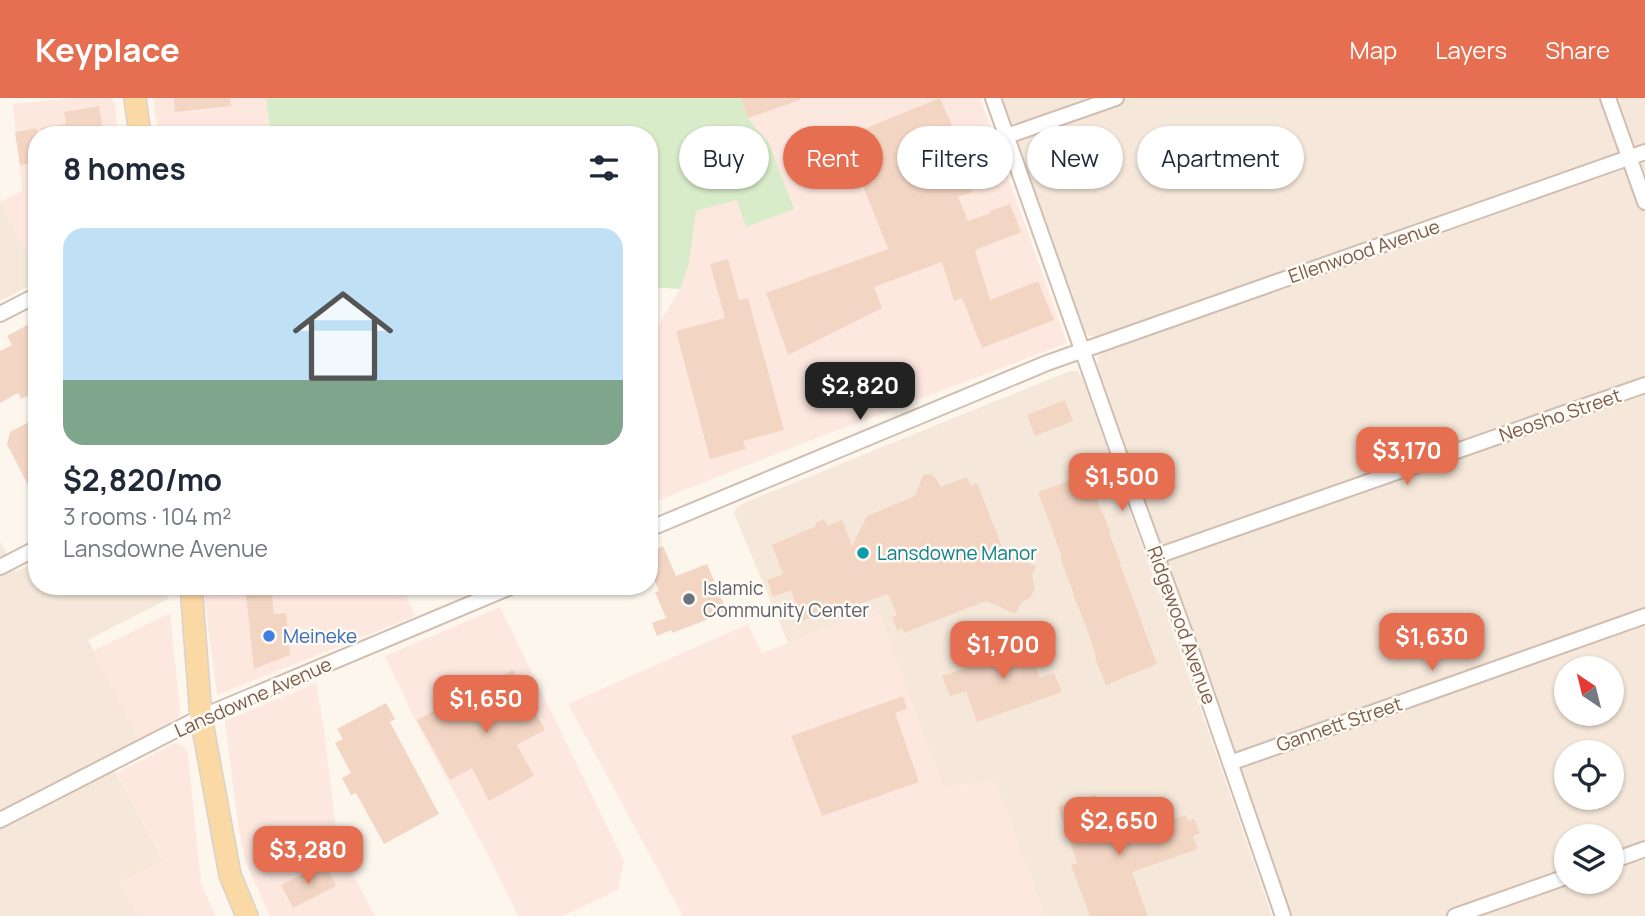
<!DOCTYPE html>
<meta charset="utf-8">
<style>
:root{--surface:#fff;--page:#f6f6f7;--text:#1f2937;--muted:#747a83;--accent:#e76f51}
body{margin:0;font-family:Manrope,sans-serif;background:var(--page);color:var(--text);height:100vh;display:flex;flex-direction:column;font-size:26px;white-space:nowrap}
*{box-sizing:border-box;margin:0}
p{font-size:23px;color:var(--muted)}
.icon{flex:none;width:38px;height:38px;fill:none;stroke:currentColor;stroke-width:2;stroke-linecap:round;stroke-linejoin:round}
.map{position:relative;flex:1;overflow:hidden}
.panel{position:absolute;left:28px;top:28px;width:630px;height:469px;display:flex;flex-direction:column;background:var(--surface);border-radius:28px;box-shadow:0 2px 5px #0004}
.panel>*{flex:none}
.guide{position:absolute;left:679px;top:28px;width:665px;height:63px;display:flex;gap:14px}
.needle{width:46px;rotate:325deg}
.controls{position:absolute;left:1554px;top:558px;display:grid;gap:14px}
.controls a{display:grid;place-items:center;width:70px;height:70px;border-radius:50%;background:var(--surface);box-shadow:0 2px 5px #0004;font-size:35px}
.price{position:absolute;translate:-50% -60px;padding:0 16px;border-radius:14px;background:var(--accent);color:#fff;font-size:23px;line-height:46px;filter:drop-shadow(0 2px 4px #0008)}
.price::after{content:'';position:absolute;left:50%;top:42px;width:21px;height:16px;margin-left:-10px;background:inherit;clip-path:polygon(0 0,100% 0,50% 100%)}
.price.selected{background:#222;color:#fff}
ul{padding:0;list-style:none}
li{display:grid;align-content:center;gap:14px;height:371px;padding:0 35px}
li span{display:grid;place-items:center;height:217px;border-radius:21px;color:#555}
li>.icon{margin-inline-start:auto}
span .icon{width:126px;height:126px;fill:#fffc;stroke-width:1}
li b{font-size:30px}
h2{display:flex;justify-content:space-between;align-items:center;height:84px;padding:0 35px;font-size:30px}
.tag{padding:0 24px;border-radius:32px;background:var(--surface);box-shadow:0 2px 5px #0004;font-size:24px;line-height:63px}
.tag.selected{background:var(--accent);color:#fff}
header{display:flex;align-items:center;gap:42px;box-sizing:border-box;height:98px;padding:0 35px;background:var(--accent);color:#fff}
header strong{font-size:33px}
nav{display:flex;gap:38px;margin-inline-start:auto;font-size:24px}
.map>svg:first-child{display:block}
.residential{fill:#f5e8da;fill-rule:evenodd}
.commercial{fill:#fde8e0}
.green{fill:#d8ecc9}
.building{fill:#f3d5c3}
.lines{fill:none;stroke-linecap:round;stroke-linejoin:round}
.street-casing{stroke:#d1beb0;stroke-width:18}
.primary-casing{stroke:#dad1cd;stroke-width:24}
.street{stroke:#fff;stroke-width:14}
.primary{stroke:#fbd9a5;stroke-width:21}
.culture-dot{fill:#0f9aa8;stroke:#fffaf3;stroke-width:2.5}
.worship-dot{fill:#6b7280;stroke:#fffaf3;stroke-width:2.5}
.shop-dot{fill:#3f7fe0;stroke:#fffaf3;stroke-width:2.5}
.labels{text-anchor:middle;stroke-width:5;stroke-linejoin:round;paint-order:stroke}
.street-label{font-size:19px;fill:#7a5c4d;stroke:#fffaf3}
.culture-label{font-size:19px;fill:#0d838f;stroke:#fffaf3;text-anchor:start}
.worship-label{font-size:19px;fill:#5b616d;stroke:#fffaf3;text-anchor:start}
.shop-label{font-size:19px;fill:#366cbe;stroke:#fffaf3;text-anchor:start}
</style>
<header>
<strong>Keyplace</strong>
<nav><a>Map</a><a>Layers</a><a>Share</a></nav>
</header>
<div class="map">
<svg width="1645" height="818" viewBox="0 0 1645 818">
<rect width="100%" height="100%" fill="#fdf6ec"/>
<path class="residential" d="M1002,0H1645V45L1096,239L1089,238L1084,231Z
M1645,64V818H1291L1097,267L1098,259L1105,253ZM1566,570H1612V616H1566ZM1566,654H1612V700H1566ZM1566,738H1612V784H1566Z
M0,104L37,174V184L0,203Z
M1070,273H1078L1082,280L1208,632L1272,818H1045L995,683L943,689L877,511L788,545L734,415L737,409L744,405Z
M0,443L16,474L37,463V488H167L168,501L88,542L139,642L107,658L164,763L120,784L138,818H0Z"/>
<path class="commercial" d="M76,0H111L115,6L118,37H37V174L0,104L22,93L13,6Z
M153,0H266L270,31L221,37H158Z
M741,0H980L1067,245L804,345L649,406V238L657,229L680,191L689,165L696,113L738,101L769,45L748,21Z
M203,488H402L415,518L217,597Z
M500,509L624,763L618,792L563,818H518L494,768L415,622L385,558Z
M877,510L943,689L995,683L1045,818H683L568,606L748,526L762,555Z
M170,515L180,613L178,620L139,642L93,553Z
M316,585L324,632L338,748L375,818H270L246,765L239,734L225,623Z
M177,645L184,649L188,656L201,785L206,797L216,818H138L120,784L164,762L117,675L170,647Z"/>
<path class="green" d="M266,0H741L748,21L769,45L794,111L746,129L737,102L696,113L689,165L680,191L649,189V37H221L270,31Z"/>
<path class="building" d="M174,0H230L231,8L175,14Z
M741,0H800V2L748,20Z
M940,0L961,49L955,51L972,94L958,99L968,123L990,115V113L1010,106L1021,134L975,152L990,202L1038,183L1054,222L982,250L962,200L954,203L942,164L874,189L882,210L788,257L766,195L888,151L863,88L874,83L854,35Z
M99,8L104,37H42L41,30L66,26L64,14Z
M37,30V64L20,67L15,34Z
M728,161L739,202L748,200L784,332L743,343L746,351L710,361L676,233L725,220L710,166Z
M31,225L32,228L37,225V293L21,301L18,295L0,305V253L12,247L7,238Z
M1065,302L1073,323L1035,338L1027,317Z
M37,320V405L7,346L10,334Z
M1090,375L1099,401L1097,402L1111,435H1109L1121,466H1120L1157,566L1106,587L1095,560L1096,559L1085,525L1073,497L1074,496L1060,460L1062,459L1038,394Z
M928,376L934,378L941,389L967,379L971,388L977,385L1005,456L1036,468L1032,478L1035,490L1030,500L1021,504L1016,516L986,503L904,535L902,530L897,532L892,519L897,517L888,496L850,509L848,505L802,523L791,492L773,499L767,482L783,476L772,447L816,428L815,425L824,421L828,428L842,422L852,448L867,418L915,398L923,377Z
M663,448L676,478L707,466L727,514L672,535L671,532L657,538L652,525L666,520L655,494L659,493L649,470V454Z
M245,488H271L274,516L286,515L290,557L254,571Z
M1023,532L1040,580L1054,575L1062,594L977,624L966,593L950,598L942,578L1010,555L1004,538Z
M513,572L545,632L517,647L534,678L489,703L472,670L450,682L417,622Z
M903,598L907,611L895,615L919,684L822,718L791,638Z
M386,605L395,621L390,624L439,716L384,746L356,695L351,697L342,680L351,675L335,645L343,641L337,631Z
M1095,696L1111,743L1186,717L1188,723L1194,721L1200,735L1193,738L1198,751L1132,774L1148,818H1090L1071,767L1077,765L1058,709Z
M327,769L336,788L293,810L281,787L313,771L315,775Z"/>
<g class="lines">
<g class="street-casing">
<path id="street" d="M993,0L1119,356L1194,560L1283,818
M1608,0L1645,104
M1007,38L1116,0
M0,216L37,197
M649,431L1047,265L1645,54
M1157,458L1645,287
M0,469L37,450
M1230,665L1645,518
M0,722L201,619L513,488
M1612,763L1645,751
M1455,818L1566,779"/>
</g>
<g class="primary-casing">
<path id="primary" d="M135,0L140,37
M191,488L201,619L230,777L247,818"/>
</g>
<use href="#street" class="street"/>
<use href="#primary" class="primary"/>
</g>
<circle class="culture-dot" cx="863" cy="455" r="7"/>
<circle class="worship-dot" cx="689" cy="501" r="7"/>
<circle class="shop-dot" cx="269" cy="538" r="7"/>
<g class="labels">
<g class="street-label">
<text transform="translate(1364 153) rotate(-19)" y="7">Ellenwood Avenue</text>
<text transform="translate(1560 317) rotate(-19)" y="7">Neosho Street</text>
<text transform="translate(1182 527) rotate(70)" y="7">Ridgewood Avenue</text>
<text transform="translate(253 599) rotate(-24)" y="7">Lansdowne Avenue</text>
<text transform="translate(1339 626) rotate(-19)" y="7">Gannett Street</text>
</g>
<g class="culture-label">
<text x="877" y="462">Lansdowne Manor</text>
</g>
<g class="worship-label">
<text x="703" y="497">Islamic<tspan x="703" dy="22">Community Center</tspan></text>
</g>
<g class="shop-label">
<text x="283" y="545">Meineke</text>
</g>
</g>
</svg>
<div class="controls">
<a><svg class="needle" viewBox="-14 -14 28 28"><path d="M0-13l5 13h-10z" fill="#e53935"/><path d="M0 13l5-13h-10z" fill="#747a83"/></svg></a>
<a><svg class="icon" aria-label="locate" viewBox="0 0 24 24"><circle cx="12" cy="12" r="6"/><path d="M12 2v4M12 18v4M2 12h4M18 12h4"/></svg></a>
<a><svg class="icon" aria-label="layers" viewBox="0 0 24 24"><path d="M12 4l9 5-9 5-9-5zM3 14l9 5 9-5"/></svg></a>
</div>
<b class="price selected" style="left:860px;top:324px">$2,820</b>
<b class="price" style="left:1407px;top:389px">$3,170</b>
<b class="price" style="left:1122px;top:415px">$1,500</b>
<b class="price" style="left:1432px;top:575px">$1,630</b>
<b class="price" style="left:1003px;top:583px">$1,700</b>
<b class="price" style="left:486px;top:637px">$1,650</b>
<b class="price" style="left:1119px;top:759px">$2,650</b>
<b class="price" style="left:308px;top:788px">$3,280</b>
<div class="guide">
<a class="tag">Buy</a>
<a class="tag selected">Rent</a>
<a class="tag">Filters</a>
<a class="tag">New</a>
<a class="tag">Apartment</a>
</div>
<section class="panel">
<h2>8 homes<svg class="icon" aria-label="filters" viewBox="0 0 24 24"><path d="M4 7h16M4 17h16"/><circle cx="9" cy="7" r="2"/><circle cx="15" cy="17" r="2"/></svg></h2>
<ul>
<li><span style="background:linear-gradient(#bfe0f5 70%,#7fa58c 0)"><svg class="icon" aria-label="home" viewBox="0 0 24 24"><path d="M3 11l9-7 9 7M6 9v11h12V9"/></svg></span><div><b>$2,820/mo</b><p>3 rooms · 104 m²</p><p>Lansdowne Avenue</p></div></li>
</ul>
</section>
</div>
